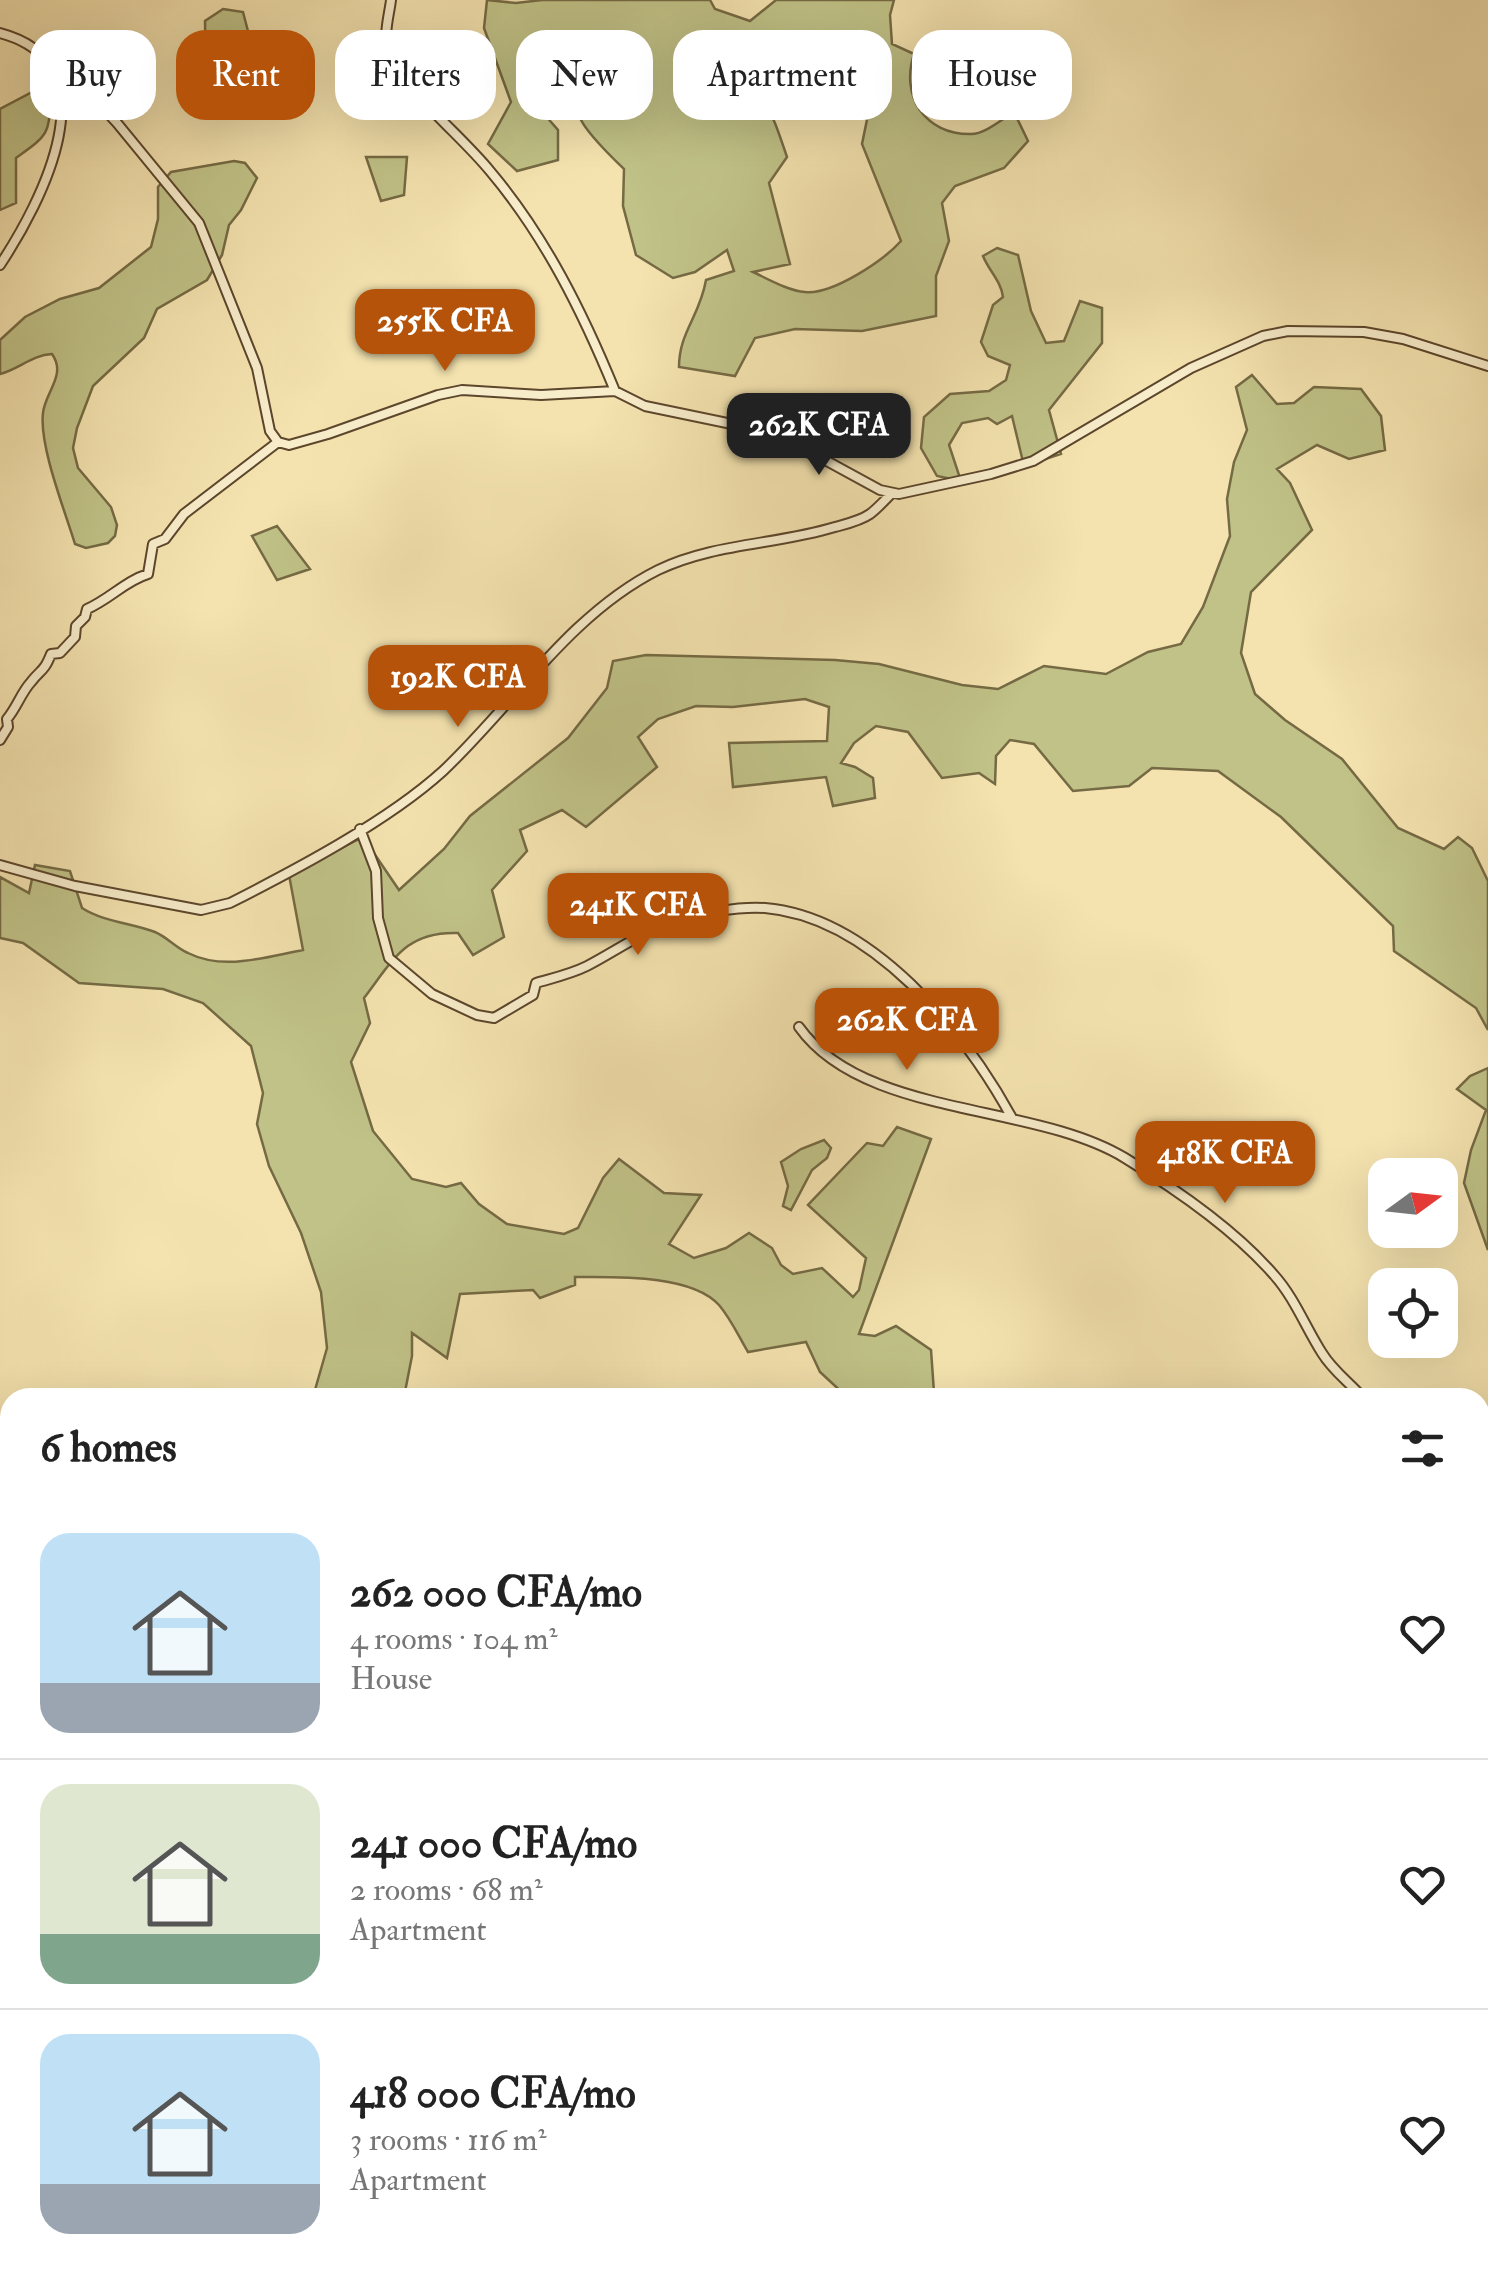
<!DOCTYPE html>
<meta charset="utf-8">
<style>
:root{--surface:#fff;--page:#f6f6f6;--text:#222;--muted:#767676;--line:#e0e0e0;--accent:#b45309}
body{margin:0;font-family:"IM FELL Double Pica",serif;background:var(--page);color:var(--text);height:100vh;display:flex;flex-direction:column;font-size:38px;white-space:nowrap}
*{box-sizing:border-box;margin:0}
p{font-size:32px;color:var(--muted)}
.icon{flex:none;width:55px;height:55px;fill:none;stroke:currentColor;stroke-width:2;stroke-linecap:round;stroke-linejoin:round}
.map{position:relative;flex:1;overflow:hidden}
.drawer{position:absolute;left:0px;top:1388px;width:1490px;height:892px;display:flex;flex-direction:column;background:var(--surface);border-radius:30px 30px 0 0;box-shadow:0 10px 40px #0002}
.drawer>*{flex:none}
.guide{position:absolute;left:30px;top:30px;width:1430px;height:90px;display:flex;gap:20px}
.needle{width:65px;rotate:75deg}
.fabs{position:absolute;left:1368px;top:1158px;display:grid;gap:20px}
.fabs a{display:grid;place-items:center;width:90px;height:90px;border-radius:20px;background:var(--surface);box-shadow:0 10px 40px #0002;font-size:50px}
.price{position:absolute;translate:-50% -85px;padding:0 22px;border-radius:20px;background:var(--accent);color:#fff;font-size:32px;line-height:65px;filter:drop-shadow(0 2px 5px #0008)}
.price::after{content:'';position:absolute;left:50%;top:60px;width:30px;height:22px;margin-left:-15px;background:inherit;clip-path:polygon(0 0,100% 0,50% 100%)}
.price.selected{background:#222;color:#fff}
ul{padding:0;list-style:none}
li{display:flex;align-items:center;gap:30px;height:250px;padding:0 40px}
li+li{border-top:2px solid var(--line)}
li span{display:grid;place-items:center;flex:none;width:280px;height:200px;border-radius:30px;color:#555}
li>.icon{margin-inline-start:auto}
span .icon{width:120px;height:120px;fill:#fffc;stroke-width:1}
li b{font-size:42px}
h2{display:flex;justify-content:space-between;align-items:center;height:120px;padding:0 40px;font-size:42px}
.chip{padding:0 35px;border-radius:30px;background:var(--surface);box-shadow:0 10px 40px #0002;font-size:35px;line-height:90px}
.chip.selected{background:var(--accent);color:#fff}
.map>svg:first-child{display:block}
.green{fill:#c0c287;stroke:#756a44;stroke-width:2.5;fill-rule:evenodd}
.lines{fill:none;stroke-linecap:round;stroke-linejoin:round}
.minor-casing{stroke:#5c462c;stroke-width:12}
.minor{stroke:#f8edcb;stroke-width:8}
</style>
<div class="map">
<svg width="1488" height="2279" viewBox="0 0 1488 2279">
<rect width="100%" height="100%" fill="#f4e3af"/>
<filter id="stains"><feTurbulence type="fractalNoise" baseFrequency=".002" numOctaves="4"/><feColorMatrix values="0 0 0 0 .2 0 0 0 0 .09 0 0 0 0 .02 0 0 0 .5 -.17"/></filter>
<radialGradient id="worn" r=".72"><stop offset=".6" stop-color="#630" stop-opacity="0"/><stop offset="1" stop-color="#630" stop-opacity=".3"/></radialGradient>
<path class="green" d="M487,0L516,3L542,0H710L715,9L750,21L776,0H894L890,15L892,44L914,54C900,96 925,135 971,134C985,134 1002,119 1014,112L1028,141L1004,168L955,186L942,203L949,241L936,276V316L862,331L795,329L755,338L735,376L679,367C679,332 700,316 706,280L734,271L727,250L695,272L673,278L636,255L623,206L624,169C596,142 565,113 569,72L549,91L544,114L558,130V160L517,171L488,144L511,102L484,28ZM739,51L773,65L806,88L844,93L869,110L862,144L901,241C883,261 832,295 805,292C789,291 768,279 753,272L790,264L769,183L787,157C766,95 769,101 708,78Z
M223,9L243,12L250,39L229,88L206,85L205,21Z
M38,89L50,98C51,135 45,137 16,158V203L0,210V109Z
M366,157H407L404,195L381,201Z
M234,161L245,163L257,178L241,210L229,225L222,255L207,280L157,309L144,338L93,386L77,428L73,448L78,468L111,507L117,525L115,536L108,543L86,548L75,544C65,511 39,446 43,413C45,392 67,375 52,354C32,355 19,369 0,374V340L25,317L60,299L99,288L151,247L158,219V187L171,172Z
M997,248L1018,255L1031,311L1046,343L1064,341L1080,301L1102,308V343L1049,410L1061,454L1024,466L1012,416L997,424L988,418L962,423L949,445L961,481L937,476L921,448L924,417L950,394L989,391L1006,380L1010,365L988,356L981,342L993,305L1003,297C1001,281 989,271 983,256Z
M1252,375L1277,404L1294,403L1314,387L1361,389L1381,416L1385,450L1349,459L1317,445L1277,469L1290,483L1312,530L1251,592L1241,653L1255,694L1285,720L1342,759L1398,828L1444,849L1458,837L1472,848L1488,881V1030L1476,1008L1394,951L1393,926L1281,817L1218,771L1152,768L1129,786L1073,791L1034,744L1010,740L996,756L995,784L979,773L942,778L908,732L876,726L854,743L841,763L855,767L873,778L875,798L833,806L826,777L733,787L729,743L827,741L829,707L805,699L733,707L696,706L658,719L638,737L657,767L586,827L562,810L520,830L527,851L492,890L504,937L473,955L458,933C406,931 393,960 364,998L370,1023L351,1062L373,1131L412,1179L446,1187L461,1183L479,1204L507,1224L564,1234L578,1228L603,1178L619,1159L664,1193L701,1195L669,1244L694,1258L726,1248L749,1233L772,1248L781,1265L793,1274L822,1268L853,1297L859,1290L866,1258L808,1205L867,1143L883,1146L897,1127L931,1139L859,1334L875,1336L896,1326L931,1350L934,1392L938,1397H847L820,1372L806,1342L748,1352C739,1337 731,1319 719,1305C691,1274 615,1277 575,1277V1285L540,1298L533,1290L460,1294L447,1358L412,1333V1356L404,1397H313L327,1348L321,1292L301,1233L269,1166L257,1124L263,1093L251,1046L203,1003L163,989L79,983L23,943L0,938V877L29,893L35,865L70,871L82,908C104,922 131,923 155,932C167,937 176,948 188,953C224,971 266,957 303,950L289,875L363,837L399,890L444,849L470,816L568,738L607,688L613,661L646,655L835,660L879,664L962,685L998,689L1044,666L1106,674L1148,652L1181,644L1203,607L1230,536L1227,499L1234,462L1247,430L1236,387Z
M277,526L310,569L277,580L252,536Z
M1488,1068V1250L1464,1183L1471,1150L1486,1110L1457,1089L1470,1076Z
M824,1140L831,1148L827,1158L812,1170L791,1210L783,1206L788,1186L781,1162L801,1149Z
M1480,1584L1488,1599V1661L1480,1658Z
M332,2270H420V2279H333Z
M978,2270H1036L1040,2279H981Z
M1158,2270H1231L1218,2279H1157Z"/>
<g class="lines">
<g class="minor-casing">
<path id="minor" d="M391,0C389,17 382,37 390,53C412,99 458,132 490,171C545,236 583,313 615,391L645,406L756,429L825,460L880,490L899,494L991,474L1033,461L1191,368L1263,336L1288,331L1364,332L1403,339L1488,366
M0,33C115,63 41,203 0,265
M52,69L78,81L117,123L199,223L257,368L270,431L278,442L289,445L328,434L438,395L462,390L541,395L615,391
M0,740L8,727L7,719C17,707 21,693 31,682C41,669 44,672 51,654L60,653L75,637L76,626L85,617L87,609C110,599 125,581 148,574L153,544L165,539L184,514L278,442
M360,829L376,871L378,918L389,958L432,994L477,1015L494,1018L533,995L536,983C553,978 571,974 587,966C616,951 643,931 675,921C704,913 735,906 765,908C872,917 965,1032 1012,1118
M0,865L75,886L201,910L230,903C297,869 388,821 443,771C513,705 570,614 658,570C714,543 776,545 835,527C846,524 860,521 870,514C878,508 885,500 892,493
M799,1027C864,1118 1033,1102 1125,1158C1174,1188 1236,1231 1274,1275C1294,1297 1306,1328 1322,1353C1333,1371 1349,1382 1363,1398
M1480,1493L1488,1488
M0,1607L10,1623
M1480,1792L1488,1793
M0,2063L10,2068
M1480,2175L1488,2172
M1398,2270V2279
M100,2279L101,2270
M545,2279L546,2270
M723,2279L731,2270"/>
</g>
<use href="#minor" class="minor"/>
</g>
<rect width="100%" height="100%" filter="url(#stains)"/>
<rect width="100%" height="100%" fill="url(#worn)"/>
</svg>
<div class="fabs">
<a><svg class="needle" viewBox="-14 -14 28 28"><path d="M0-13l5 13h-10z" fill="#e53935"/><path d="M0 13l5-13h-10z" fill="#767676"/></svg></a>
<a><svg class="icon" aria-label="locate" viewBox="0 0 24 24"><circle cx="12" cy="12" r="6"/><path d="M12 2v4M12 18v4M2 12h4M18 12h4"/></svg></a>
</div>
<b class="price" style="left:445px;top:374px">255K CFA</b>
<b class="price selected" style="left:819px;top:478px">262K CFA</b>
<b class="price" style="left:458px;top:730px">192K CFA</b>
<b class="price" style="left:638px;top:958px">241K CFA</b>
<b class="price" style="left:907px;top:1073px">262K CFA</b>
<b class="price" style="left:1225px;top:1206px">418K CFA</b>
<div class="guide">
<a class="chip">Buy</a>
<a class="chip selected">Rent</a>
<a class="chip">Filters</a>
<a class="chip">New</a>
<a class="chip">Apartment</a>
<a class="chip">House</a>
</div>
<section class="drawer">
<h2>6 homes<svg class="icon" aria-label="filters" viewBox="0 0 24 24"><path d="M4 7h16M4 17h16"/><circle cx="9" cy="7" r="2"/><circle cx="15" cy="17" r="2"/></svg></h2>
<ul>
<li><span style="background:linear-gradient(#bfe0f5 75%,#9aa5b1 0)"><svg class="icon" aria-label="home" viewBox="0 0 24 24"><path d="M3 11l9-7 9 7M6 9v11h12V9"/></svg></span><div><b>262 000 CFA/mo</b><p>4 rooms · 104 m²</p><p>House</p></div><svg class="icon" aria-label="heart" viewBox="0 0 24 24"><path d="M12 20l-8-8c-3-5 5-10 8-4 3-6 11-1 8 4z"/></svg></li>
<li><span style="background:linear-gradient(#dfe7d0 75%,#7fa58c 0)"><svg class="icon" aria-label="home" viewBox="0 0 24 24"><path d="M3 11l9-7 9 7M6 9v11h12V9"/></svg></span><div><b>241 000 CFA/mo</b><p>2 rooms · 68 m²</p><p>Apartment</p></div><svg class="icon" aria-label="heart" viewBox="0 0 24 24"><path d="M12 20l-8-8c-3-5 5-10 8-4 3-6 11-1 8 4z"/></svg></li>
<li><span style="background:linear-gradient(#bfe0f5 75%,#9aa5b1 0)"><svg class="icon" aria-label="home" viewBox="0 0 24 24"><path d="M3 11l9-7 9 7M6 9v11h12V9"/></svg></span><div><b>418 000 CFA/mo</b><p>3 rooms · 116 m²</p><p>Apartment</p></div><svg class="icon" aria-label="heart" viewBox="0 0 24 24"><path d="M12 20l-8-8c-3-5 5-10 8-4 3-6 11-1 8 4z"/></svg></li>
</ul>
</section>
</div>
